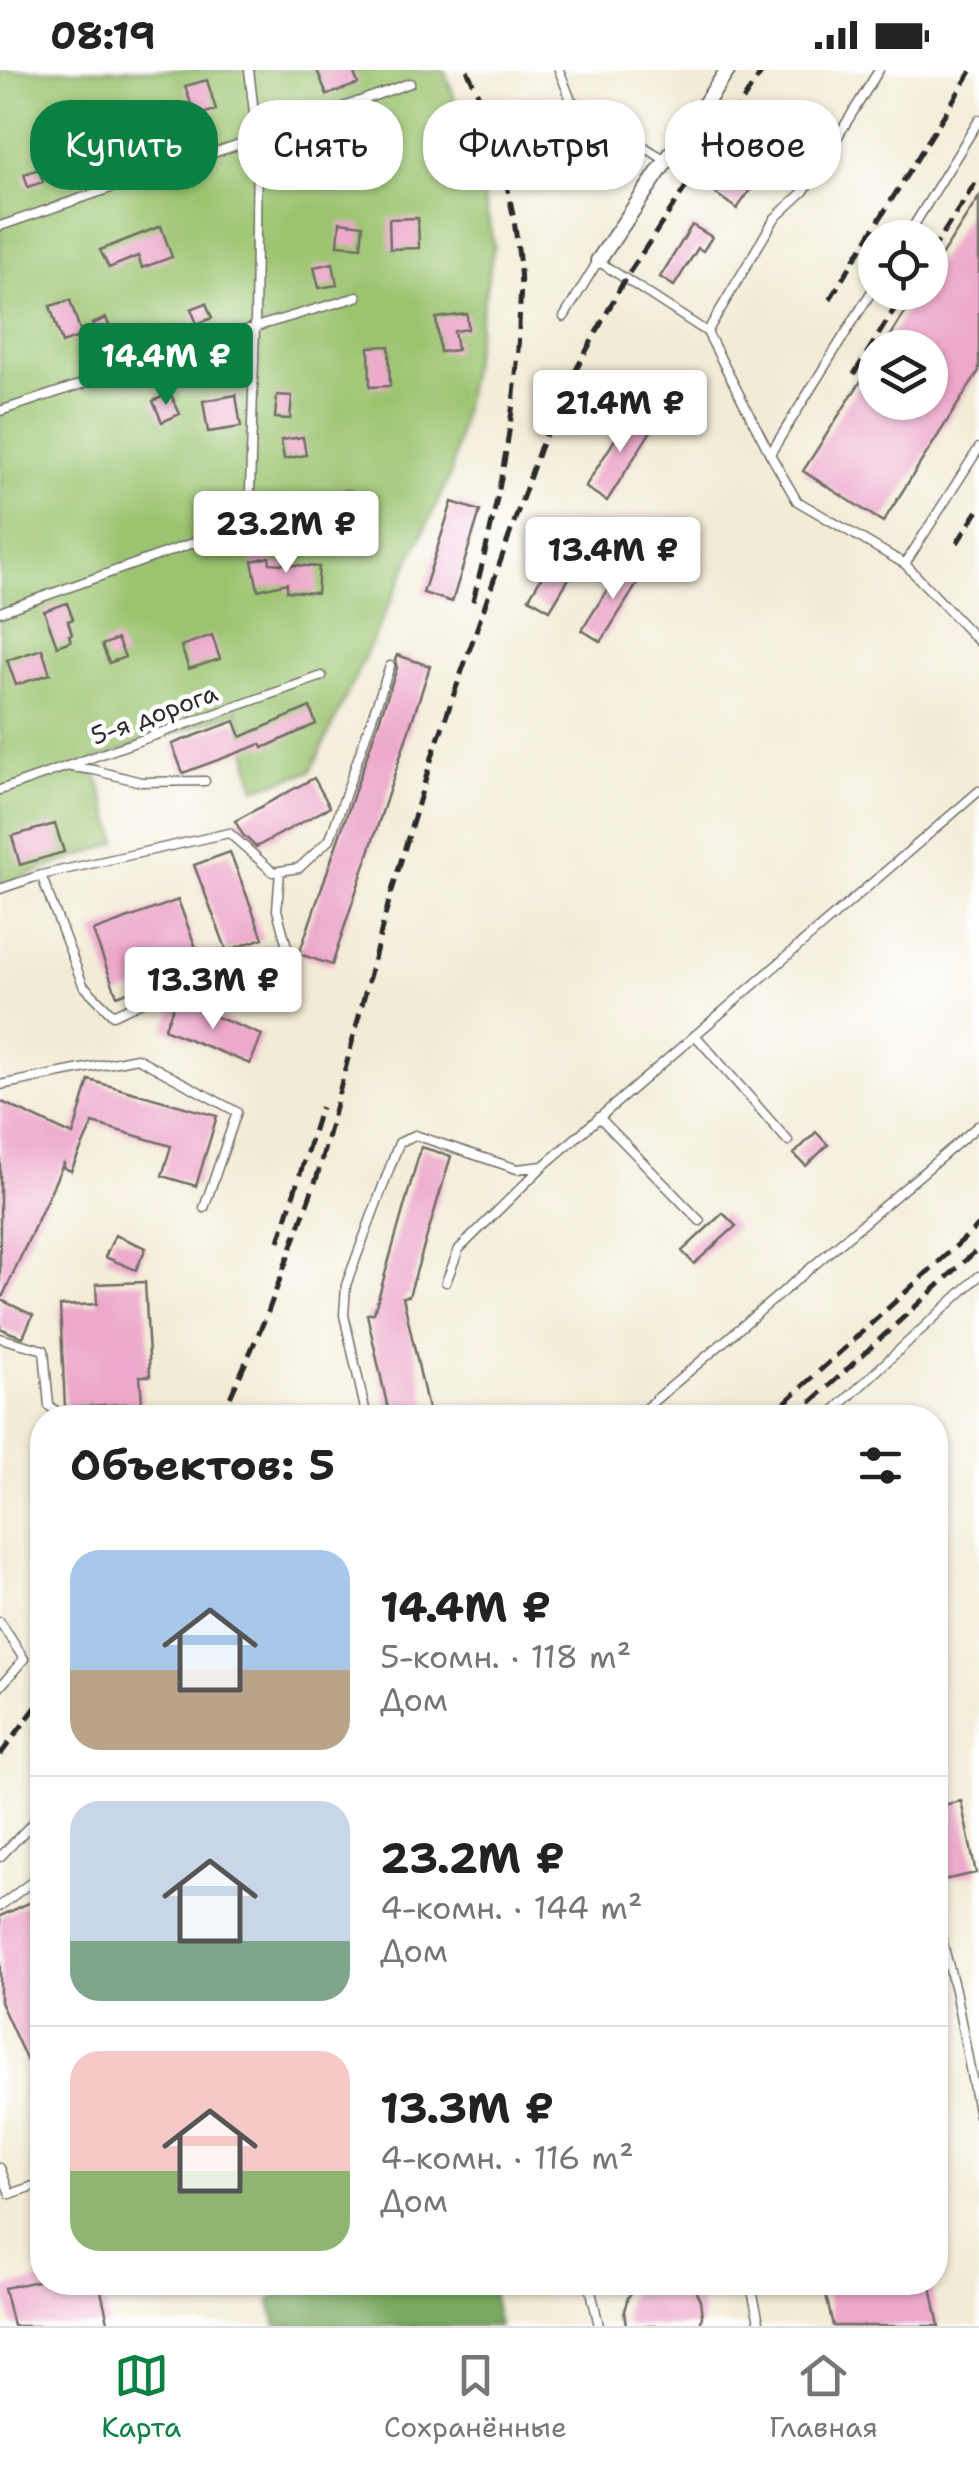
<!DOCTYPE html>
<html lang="ru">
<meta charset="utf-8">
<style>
:root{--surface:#fff;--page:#f2f2f2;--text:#222;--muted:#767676;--line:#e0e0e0;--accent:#0b8043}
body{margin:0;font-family:"Shantell Sans",sans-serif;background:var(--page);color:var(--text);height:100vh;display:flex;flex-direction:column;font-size:38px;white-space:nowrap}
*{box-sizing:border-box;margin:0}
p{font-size:32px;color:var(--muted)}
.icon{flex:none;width:55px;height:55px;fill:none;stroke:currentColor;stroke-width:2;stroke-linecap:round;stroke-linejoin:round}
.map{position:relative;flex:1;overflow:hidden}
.sheet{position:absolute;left:30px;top:1335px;width:918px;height:890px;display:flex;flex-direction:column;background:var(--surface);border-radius:40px;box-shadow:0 2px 8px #0004}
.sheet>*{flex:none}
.top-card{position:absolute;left:30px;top:30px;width:920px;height:90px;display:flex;gap:20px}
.tools{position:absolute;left:858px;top:150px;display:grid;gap:20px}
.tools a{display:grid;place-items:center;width:90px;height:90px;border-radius:50%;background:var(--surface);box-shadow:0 2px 8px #0004;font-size:50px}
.price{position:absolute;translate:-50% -85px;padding:0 22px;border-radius:10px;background:#fff;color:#222;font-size:32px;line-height:65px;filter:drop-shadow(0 2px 5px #0008)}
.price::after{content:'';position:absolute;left:50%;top:60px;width:30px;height:22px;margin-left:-15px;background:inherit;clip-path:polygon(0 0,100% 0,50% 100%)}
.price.on{background:var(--accent);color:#fff}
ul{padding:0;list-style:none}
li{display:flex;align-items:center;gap:30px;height:250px;padding:0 40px}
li+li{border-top:2px solid var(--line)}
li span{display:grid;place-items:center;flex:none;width:280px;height:200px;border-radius:30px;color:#555}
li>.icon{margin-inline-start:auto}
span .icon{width:120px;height:120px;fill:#fffc;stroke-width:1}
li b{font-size:42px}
h2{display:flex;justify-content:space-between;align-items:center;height:120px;padding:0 40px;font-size:42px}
.chip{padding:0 35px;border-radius:40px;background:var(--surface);box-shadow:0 2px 8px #0004;font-size:35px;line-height:90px}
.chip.on{background:var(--accent);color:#fff}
.status{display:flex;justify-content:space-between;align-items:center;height:70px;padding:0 50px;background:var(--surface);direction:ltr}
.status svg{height:28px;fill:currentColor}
.menu{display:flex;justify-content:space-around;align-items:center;height:140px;border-top:2px solid var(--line);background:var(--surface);font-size:28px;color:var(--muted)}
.menu a{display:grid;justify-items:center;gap:5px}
.menu .on{color:var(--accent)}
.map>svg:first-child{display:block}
.green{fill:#9bc470;stroke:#63784e;stroke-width:2.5}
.forest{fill:#7caa62;stroke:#546a46;stroke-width:2.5}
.building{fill:#eda8ca}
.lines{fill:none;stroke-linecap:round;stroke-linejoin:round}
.lane-casing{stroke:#716e66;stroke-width:11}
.street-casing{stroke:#716e66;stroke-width:18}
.lane{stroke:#fff;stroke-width:8}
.street{stroke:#fff;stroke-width:14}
.rail{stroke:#2b2b2b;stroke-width:5;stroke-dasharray:15 8;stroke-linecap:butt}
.labels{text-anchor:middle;stroke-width:9;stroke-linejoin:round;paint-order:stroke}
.street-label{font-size:25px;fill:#2b2b2b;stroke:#fff}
</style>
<div class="status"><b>08:19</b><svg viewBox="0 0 49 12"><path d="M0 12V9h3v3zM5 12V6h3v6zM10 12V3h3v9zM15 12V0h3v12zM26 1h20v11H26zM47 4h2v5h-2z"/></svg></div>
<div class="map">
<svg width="979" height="2256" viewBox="0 0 979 2256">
<rect width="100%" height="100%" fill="#fff"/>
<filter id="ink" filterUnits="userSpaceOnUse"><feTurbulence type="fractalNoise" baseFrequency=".01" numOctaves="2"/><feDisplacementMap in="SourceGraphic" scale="20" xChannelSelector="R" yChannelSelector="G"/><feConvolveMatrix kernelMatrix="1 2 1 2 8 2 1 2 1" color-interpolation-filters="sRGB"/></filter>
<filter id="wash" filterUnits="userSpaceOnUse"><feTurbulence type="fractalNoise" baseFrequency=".0048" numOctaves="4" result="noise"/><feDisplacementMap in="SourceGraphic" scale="40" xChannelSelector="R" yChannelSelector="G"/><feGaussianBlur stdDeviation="2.25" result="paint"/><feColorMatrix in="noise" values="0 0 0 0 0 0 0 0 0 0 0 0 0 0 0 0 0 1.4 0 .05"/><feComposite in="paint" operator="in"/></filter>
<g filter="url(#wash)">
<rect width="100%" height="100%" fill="#f2ebd5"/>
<path class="green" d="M0,0H444L473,78L494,176L451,403L311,701L255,719L238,641L92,691L118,772L0,815Z"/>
<path class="forest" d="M292,2213H490L499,2256H276L270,2231Z"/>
<g id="blocks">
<path class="building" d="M317,0H353L358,14L327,25Z
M207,10L216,40L195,46L185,16Z
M118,35L131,72L94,85L87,65L47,78L42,63Z
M177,42L186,70L164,77L155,50Z
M358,59L361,82L339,85L336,62Z
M738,92L759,107L737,139L716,124Z
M39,99L43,112L28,117L24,104Z
M979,127V301L883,452L803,401L875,289V332H930V278H883L918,222H930V203Z
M418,148L419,178L390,179L389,149Z
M340,152L363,155L361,177L338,175Z
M692,155L712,167L703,181L698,178L674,216L660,207Z
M161,156L172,187L142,198L138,186L109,198L100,180Z
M333,193L337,215L319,218L314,197Z
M70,230L82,266L62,273L50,236Z
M206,233L212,248L197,254L191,239Z
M467,244L468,259L454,261L457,280L440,282L436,248Z
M106,248L121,285L106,290L92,254Z
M389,276L390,316L370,317L369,277Z
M170,323L180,344L162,352L153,331Z
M236,325L241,357L208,362L203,331Z
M277,325L292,326L290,349L275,348Z
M634,339L656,353L607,431L585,417Z
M303,367L306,385L284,389L281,370Z
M452,432L480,441L452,532L423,523Z
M571,457L592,470L550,540L529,528Z
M269,487L270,493L319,497L317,523L287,521V513L258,520L252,491Z
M625,491L644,503L601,572L582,560Z
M67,533L73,549L68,551L72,564L69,565L71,571L57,576L44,541Z
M212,565L220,589L189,599L181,576Z
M117,569L125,587L109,593L102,575Z
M42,579L50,604L16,615L7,590Z
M397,585L430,596L332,895L299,884L397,598L395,590Z
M310,637L316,654L263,678L261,674L183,703L172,674L235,651L241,667Z
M314,708L330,737L256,777L243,765L235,751Z
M55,754L64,782L20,795L12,766Z
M230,782L263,868L227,881L194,795Z
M178,830L202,894L117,926L93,861Z
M176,931L262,965L250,994L164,959Z
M89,1010L217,1046L196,1116L162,1106L171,1076L93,1053L71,1101L64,1098V1092L1,1230L33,1245L23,1267L11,1263L0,1258V1031L73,1065Z
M816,1062L828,1075L806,1096L794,1084Z
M421,1077L451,1086L409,1226L403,1227L430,1348H390L367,1244L374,1243Z
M723,1143L736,1156L694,1194L682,1181Z
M115,1165L146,1178L136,1200L105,1187Z
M145,1212L150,1306H140L142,1333L65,1337L60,1236L97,1234L96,1214Z
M961,1731L976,1803L943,1810L935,1775V1737Z
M42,1827V2024L0,1932V1846Z
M42,2210V2212H99L109,2256H13L4,2218Z
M640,2212H687L694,2218L700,2230L702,2246L700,2256H626L624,2241L628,2227Z
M823,2212H930L939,2256H833Z"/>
</g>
</g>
<g filter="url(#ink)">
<use href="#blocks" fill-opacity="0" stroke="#716e66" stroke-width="2.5"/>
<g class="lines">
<g class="lane-casing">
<path id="lane" d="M249,0L257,68L255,257L249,453
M559,0L571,30L665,90
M0,156L257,68L410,13
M906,168L979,50
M564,247L598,191L707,262L770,384L797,431L905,494L979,572
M707,262L775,148L804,121L879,0
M0,341L255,257L357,227
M770,384L875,216
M905,494L979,378
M0,542L249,453L348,424
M71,697L94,700L141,712L205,711
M0,720L322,606
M41,805L83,915L113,945L166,921L205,929L267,921L278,912L289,884L277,840L280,801
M0,819L41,805L229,763L273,802L299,798L330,769L390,596
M695,965L788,1071
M0,1015L137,988L237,1042L204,1138
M599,1047L700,1151
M446,1212L459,1179L543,1096
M0,1268L44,1280L49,1336L66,1348
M367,1348L344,1245L346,1215L399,1073L415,1065L517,1099L543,1096L979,721
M634,1348L979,1055
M826,1348L979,1206
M0,1552L24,1589L0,1617
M0,1787L42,1743
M0,1836L42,1804
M935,1843L955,1920L979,2046
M0,2098L10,2124L42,2113
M589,2212L599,2256
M750,2212L760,2256"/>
</g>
<g class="street-casing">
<path id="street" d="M598,191L728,0"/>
</g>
<use href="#lane" class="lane"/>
<use href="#street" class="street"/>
<path class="rail" d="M467,0C497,62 514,130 520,199C522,219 519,240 519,260C515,357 495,445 471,539
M930,184L979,107
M830,229L972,0
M854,304L905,222
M957,473L979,439
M279,1171L321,1037
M221,1348L268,1242L317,1107L389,831L433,684L540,378L576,300L625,209L763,0
M768,1348L979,1155
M794,1348L979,1178
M0,1685L42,1629"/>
</g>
</g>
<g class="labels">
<g class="street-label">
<text transform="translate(154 644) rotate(-20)" y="9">5-я дорога</text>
</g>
</g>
</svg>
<div class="tools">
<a><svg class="icon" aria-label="locate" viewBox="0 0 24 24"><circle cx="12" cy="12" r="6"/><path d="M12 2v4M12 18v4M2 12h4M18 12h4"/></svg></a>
<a><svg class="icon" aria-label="layers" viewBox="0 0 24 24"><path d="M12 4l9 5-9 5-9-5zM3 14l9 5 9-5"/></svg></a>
</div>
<b class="price on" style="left:166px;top:338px">14.4M ₽</b>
<b class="price" style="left:620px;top:385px">21.4M ₽</b>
<b class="price" style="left:286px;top:506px">23.2M ₽</b>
<b class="price" style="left:613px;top:532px">13.4M ₽</b>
<b class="price" style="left:213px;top:962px">13.3M ₽</b>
<div class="top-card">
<a class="chip on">Купить</a>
<a class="chip">Снять</a>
<a class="chip">Фильтры</a>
<a class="chip">Новое</a>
</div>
<section class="sheet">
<h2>Объектов: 5<svg class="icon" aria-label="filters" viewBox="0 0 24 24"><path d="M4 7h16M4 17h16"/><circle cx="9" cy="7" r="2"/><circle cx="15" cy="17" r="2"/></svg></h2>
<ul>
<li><span style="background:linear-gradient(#a9c7e8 60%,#b9a48a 0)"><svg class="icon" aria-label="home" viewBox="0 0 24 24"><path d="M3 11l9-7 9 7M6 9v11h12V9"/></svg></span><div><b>14.4M ₽</b><p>5-комн. · 118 m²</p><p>Дом</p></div></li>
<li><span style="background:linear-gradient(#c9d6e8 70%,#7fa58c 0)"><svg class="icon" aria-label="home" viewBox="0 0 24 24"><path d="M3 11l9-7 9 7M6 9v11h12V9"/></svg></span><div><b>23.2M ₽</b><p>4-комн. · 144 m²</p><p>Дом</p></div></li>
<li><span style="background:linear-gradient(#f6c9c9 60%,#8fb573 0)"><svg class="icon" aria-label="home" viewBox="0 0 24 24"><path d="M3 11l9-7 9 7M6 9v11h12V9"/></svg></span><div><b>13.3M ₽</b><p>4-комн. · 116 m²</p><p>Дом</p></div></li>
</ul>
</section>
</div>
<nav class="menu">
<a class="on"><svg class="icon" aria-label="map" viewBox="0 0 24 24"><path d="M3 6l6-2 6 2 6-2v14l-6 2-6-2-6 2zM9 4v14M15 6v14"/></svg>Карта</a>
<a><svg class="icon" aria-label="saved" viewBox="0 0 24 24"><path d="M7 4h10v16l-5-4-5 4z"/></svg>Сохранённые</a>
<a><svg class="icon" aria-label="home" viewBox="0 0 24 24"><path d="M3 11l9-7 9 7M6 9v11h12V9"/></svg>Главная</a>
</nav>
